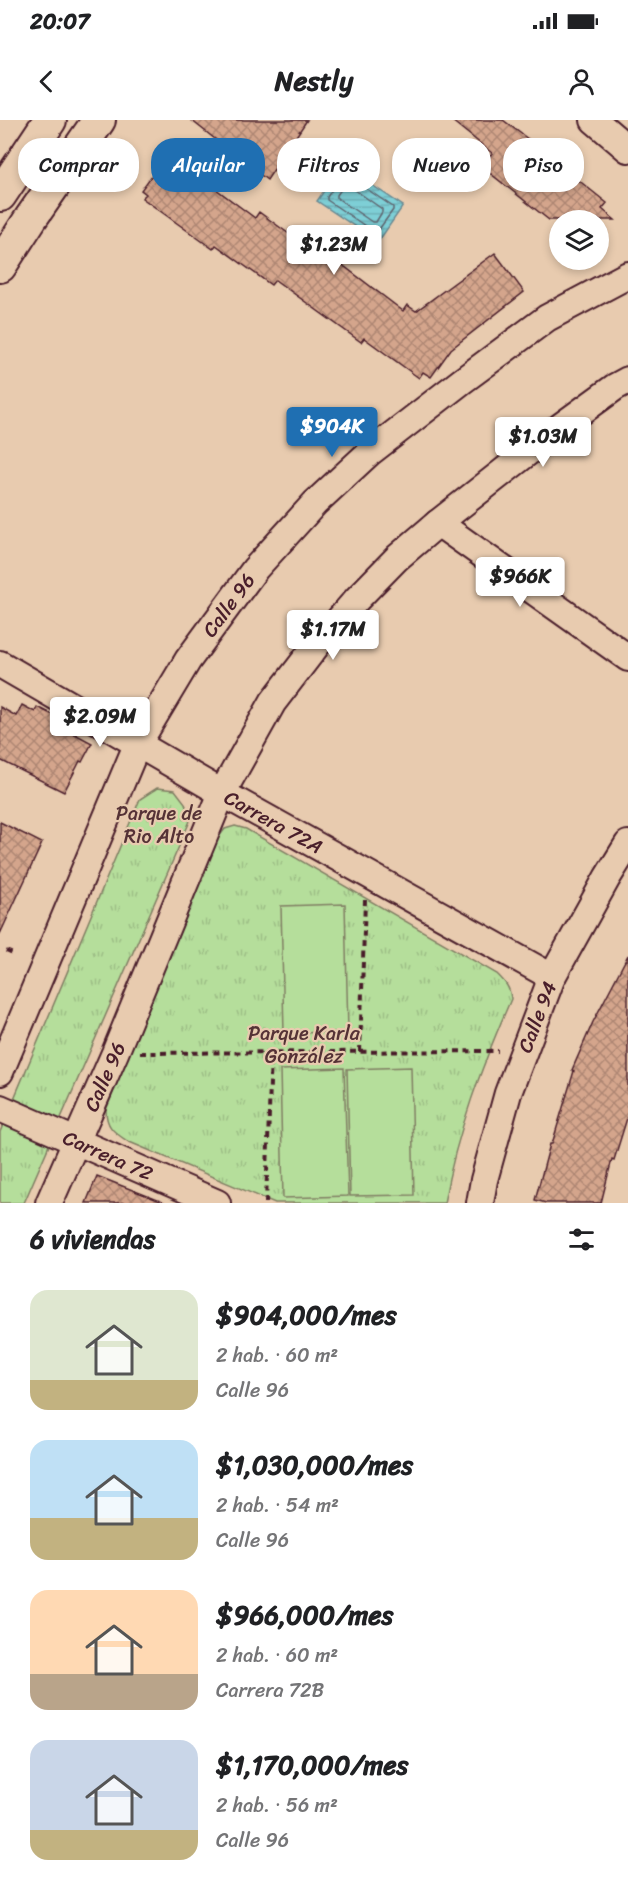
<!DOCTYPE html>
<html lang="es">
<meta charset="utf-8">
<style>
:root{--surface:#fff;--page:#f2f2f2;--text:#202124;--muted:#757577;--accent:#1f6fb2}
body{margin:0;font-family:Sriracha,sans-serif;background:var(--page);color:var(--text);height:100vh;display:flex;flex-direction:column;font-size:22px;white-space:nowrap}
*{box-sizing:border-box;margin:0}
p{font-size:20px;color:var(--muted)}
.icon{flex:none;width:33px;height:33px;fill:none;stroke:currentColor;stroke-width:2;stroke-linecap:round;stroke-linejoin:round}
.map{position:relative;height:1083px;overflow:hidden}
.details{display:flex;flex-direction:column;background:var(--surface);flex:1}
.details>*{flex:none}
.banner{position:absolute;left:18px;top:18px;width:592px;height:54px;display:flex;gap:12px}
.fabs{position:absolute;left:549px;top:90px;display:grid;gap:12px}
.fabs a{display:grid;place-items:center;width:60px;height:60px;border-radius:50%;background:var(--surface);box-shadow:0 3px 9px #0003;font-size:30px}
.price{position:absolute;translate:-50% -51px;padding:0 14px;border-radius:6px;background:#fff;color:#222;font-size:20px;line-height:39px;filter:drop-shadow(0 2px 3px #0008)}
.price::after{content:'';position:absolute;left:50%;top:36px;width:18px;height:14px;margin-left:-9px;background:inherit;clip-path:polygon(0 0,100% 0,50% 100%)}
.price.selected{background:var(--accent);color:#fff}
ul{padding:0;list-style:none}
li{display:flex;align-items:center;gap:18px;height:150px;padding:0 30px}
li span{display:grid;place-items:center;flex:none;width:168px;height:120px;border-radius:18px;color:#555}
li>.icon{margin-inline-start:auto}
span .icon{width:72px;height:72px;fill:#fffc;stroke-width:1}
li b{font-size:26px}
h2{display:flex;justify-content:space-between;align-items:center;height:72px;padding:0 30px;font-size:26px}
.pill{padding:0 21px;border-radius:24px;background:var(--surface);box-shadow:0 3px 9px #0003;font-size:21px;line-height:54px}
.pill.selected{background:var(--accent);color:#fff}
.status{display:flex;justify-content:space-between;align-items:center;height:42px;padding:0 30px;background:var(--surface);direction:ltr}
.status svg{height:16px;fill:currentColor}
header{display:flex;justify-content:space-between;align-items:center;height:78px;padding:0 30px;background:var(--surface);font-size:27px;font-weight:700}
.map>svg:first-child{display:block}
.grass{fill:url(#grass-tufts);stroke:#807e63;stroke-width:1.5}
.garden{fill:#b5de9b;stroke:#807e63;stroke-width:1.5}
.water{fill:url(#water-rules);stroke:#698992;stroke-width:1.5}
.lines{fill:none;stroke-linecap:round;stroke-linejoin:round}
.shore{stroke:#5f656f;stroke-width:1.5}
.building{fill:url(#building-cross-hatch);stroke:#4a1f2b;stroke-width:1.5}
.minor-casing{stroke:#4a1f2b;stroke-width:30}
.tertiary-casing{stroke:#4a1f2b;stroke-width:36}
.path{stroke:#4a1f2b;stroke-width:4;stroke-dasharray:6 4.5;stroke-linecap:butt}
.minor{stroke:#e8cbaf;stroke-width:26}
.tertiary{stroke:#e8cbaf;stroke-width:32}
.labels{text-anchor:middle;stroke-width:4.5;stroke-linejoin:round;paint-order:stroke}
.street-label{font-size:20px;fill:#4a1f2b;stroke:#e8cbaf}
.park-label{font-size:20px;fill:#553236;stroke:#e8cbaf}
</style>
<div class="status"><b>20:07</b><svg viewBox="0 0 49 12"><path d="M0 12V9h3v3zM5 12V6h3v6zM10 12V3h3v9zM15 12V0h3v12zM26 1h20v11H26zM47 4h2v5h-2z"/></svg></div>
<header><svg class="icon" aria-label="back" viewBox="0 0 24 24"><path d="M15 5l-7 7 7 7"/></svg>Nestly<svg class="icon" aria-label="person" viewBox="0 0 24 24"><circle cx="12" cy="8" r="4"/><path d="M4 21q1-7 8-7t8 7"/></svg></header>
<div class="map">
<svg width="628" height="1083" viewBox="0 0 628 1083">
<defs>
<pattern id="grass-tufts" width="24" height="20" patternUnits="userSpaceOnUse" patternTransform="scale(1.5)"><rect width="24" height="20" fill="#b5de9b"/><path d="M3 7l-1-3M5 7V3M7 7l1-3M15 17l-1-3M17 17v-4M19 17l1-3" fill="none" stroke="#9dbe86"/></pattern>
<pattern id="water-rules" width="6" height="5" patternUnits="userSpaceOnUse" patternTransform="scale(1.5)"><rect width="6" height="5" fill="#7ecfd6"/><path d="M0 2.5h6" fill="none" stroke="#6eb1b8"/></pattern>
<pattern id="building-cross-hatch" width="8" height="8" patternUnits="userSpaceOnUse" patternTransform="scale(1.5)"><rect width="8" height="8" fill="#d4a58c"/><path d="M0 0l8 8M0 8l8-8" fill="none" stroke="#ae8673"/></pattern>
</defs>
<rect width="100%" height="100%" fill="#e8cbaf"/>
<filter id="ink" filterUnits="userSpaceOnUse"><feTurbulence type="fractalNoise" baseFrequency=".0167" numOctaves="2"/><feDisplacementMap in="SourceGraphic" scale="12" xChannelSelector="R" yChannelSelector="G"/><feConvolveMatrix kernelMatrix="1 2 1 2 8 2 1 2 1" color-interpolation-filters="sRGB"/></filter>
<g filter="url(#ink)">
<path class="grass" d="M157,668L175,670L185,683L190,701L24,1083H0V1012L140,679Z
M235,706L246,709L497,854C505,862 510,867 511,879C482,946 457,1011 444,1083H275L127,1021C114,1012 106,1007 106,990L218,718L225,709Z"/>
<path class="garden" d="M345,784L348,912L284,913L281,786Z
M411,947L414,1075L350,1076L347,949Z
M344,948L348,1076L283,1078L280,950Z"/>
<path class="water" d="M342,45L403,86L378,122L317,81Z"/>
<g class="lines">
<path class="shore" d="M345,54L393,87V90L377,112H374L327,80V77L342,55Z
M344,65H348L382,89V92L376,102H372L337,78V75Z"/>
</g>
<path class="building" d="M191,0H307L267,60Z
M451,0H503L558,42L557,43L607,83L602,89L615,100H549L486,50L489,46L485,42L492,33Z
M172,39L192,54L193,52L255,98L259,92L318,135L320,132L340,146L341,144L403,191L407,185L416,191L495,133L524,172L451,229L431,257L423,252L419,258L364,218L361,222L275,160L271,165L216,125L213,129L142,78L146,74L141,70L161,43L166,47Z
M22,585L35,592L37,587L61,599L58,605L92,623L82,642L80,641L64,672L0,640V587L16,596Z
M0,702L42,723L0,814Z
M628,835V995L614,1040L612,1039L601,1083H546L535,1080L550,1024H552L574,951L572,950L593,902Z
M97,1056L163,1082L162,1083H86Z"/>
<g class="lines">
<g class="minor-casing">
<g id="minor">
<path d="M594,0L628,29"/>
<path d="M438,403L628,538"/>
<path id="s1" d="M0,544L222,673L552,857"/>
<path id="s2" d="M0,952L137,625L188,540L255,449L315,383L369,333L462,261L547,198L628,155"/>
<path id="s3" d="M0,988L217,1083"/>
<path id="s4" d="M49,1083L115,933L222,673L273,582L316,526L357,479L397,438L438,403L560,307L615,267L628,260"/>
<path id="s5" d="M480,1083L484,1060L508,973L552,857L607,758L628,724"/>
</g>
</g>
<g class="tertiary-casing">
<path id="tertiary" d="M0,75L50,0
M0,146L31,98L99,0"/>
</g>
<path class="path" d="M6,831L13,834
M360,932L365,780
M140,933L498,931
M266,1083L271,932"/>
<use href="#minor" class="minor"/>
<use href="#tertiary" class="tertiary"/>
</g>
</g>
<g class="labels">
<g class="street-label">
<text dy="7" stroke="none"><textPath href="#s2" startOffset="522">Calle 96</textPath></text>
<text dy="7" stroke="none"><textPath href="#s1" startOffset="316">Carrera 72A</textPath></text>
<text dy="7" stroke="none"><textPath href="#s5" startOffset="195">Calle 94</textPath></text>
<text dy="7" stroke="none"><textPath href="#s4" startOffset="138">Calle 96</textPath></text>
<text dy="7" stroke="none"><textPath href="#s3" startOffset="118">Carrera 72</textPath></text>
</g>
<g class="park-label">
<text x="159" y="700">Parque de<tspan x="159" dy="23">Rio Alto</tspan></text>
<text x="304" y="920">Parque Karla<tspan x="304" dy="23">González</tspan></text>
</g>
</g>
</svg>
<div class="fabs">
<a><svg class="icon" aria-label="layers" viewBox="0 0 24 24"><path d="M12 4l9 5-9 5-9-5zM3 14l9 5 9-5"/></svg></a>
</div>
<b class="price" style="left:334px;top:156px">$1.23M</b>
<b class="price selected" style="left:332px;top:338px">$904K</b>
<b class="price" style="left:543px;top:348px">$1.03M</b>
<b class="price" style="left:520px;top:488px">$966K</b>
<b class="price" style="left:333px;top:541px">$1.17M</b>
<b class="price" style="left:100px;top:628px">$2.09M</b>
<div class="banner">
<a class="pill">Comprar</a>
<a class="pill selected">Alquilar</a>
<a class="pill">Filtros</a>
<a class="pill">Nuevo</a>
<a class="pill">Piso</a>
</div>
</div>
<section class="details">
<h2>6 viviendas<svg class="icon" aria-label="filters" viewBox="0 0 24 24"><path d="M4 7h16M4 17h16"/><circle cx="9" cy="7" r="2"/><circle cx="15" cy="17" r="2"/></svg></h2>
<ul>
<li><span style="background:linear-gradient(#dfe7d0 75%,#c2b280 0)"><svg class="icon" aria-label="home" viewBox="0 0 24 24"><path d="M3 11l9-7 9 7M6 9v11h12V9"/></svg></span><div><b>$904,000/mes</b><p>2 hab. · 60 m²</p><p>Calle 96</p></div></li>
<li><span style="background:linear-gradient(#bfe0f5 65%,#c2b280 0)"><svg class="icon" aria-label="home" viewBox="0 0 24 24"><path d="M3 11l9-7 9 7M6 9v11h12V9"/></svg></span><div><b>$1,030,000/mes</b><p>2 hab. · 54 m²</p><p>Calle 96</p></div></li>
<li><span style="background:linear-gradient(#ffd9b3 70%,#b9a48a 0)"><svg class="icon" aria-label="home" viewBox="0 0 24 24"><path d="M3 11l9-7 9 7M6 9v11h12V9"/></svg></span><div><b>$966,000/mes</b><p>2 hab. · 60 m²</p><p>Carrera 72B</p></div></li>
<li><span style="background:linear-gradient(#c9d6e8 75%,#c2b280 0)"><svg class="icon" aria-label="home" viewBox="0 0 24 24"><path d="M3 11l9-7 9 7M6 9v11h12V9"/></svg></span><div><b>$1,170,000/mes</b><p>2 hab. · 56 m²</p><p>Calle 96</p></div></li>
</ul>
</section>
